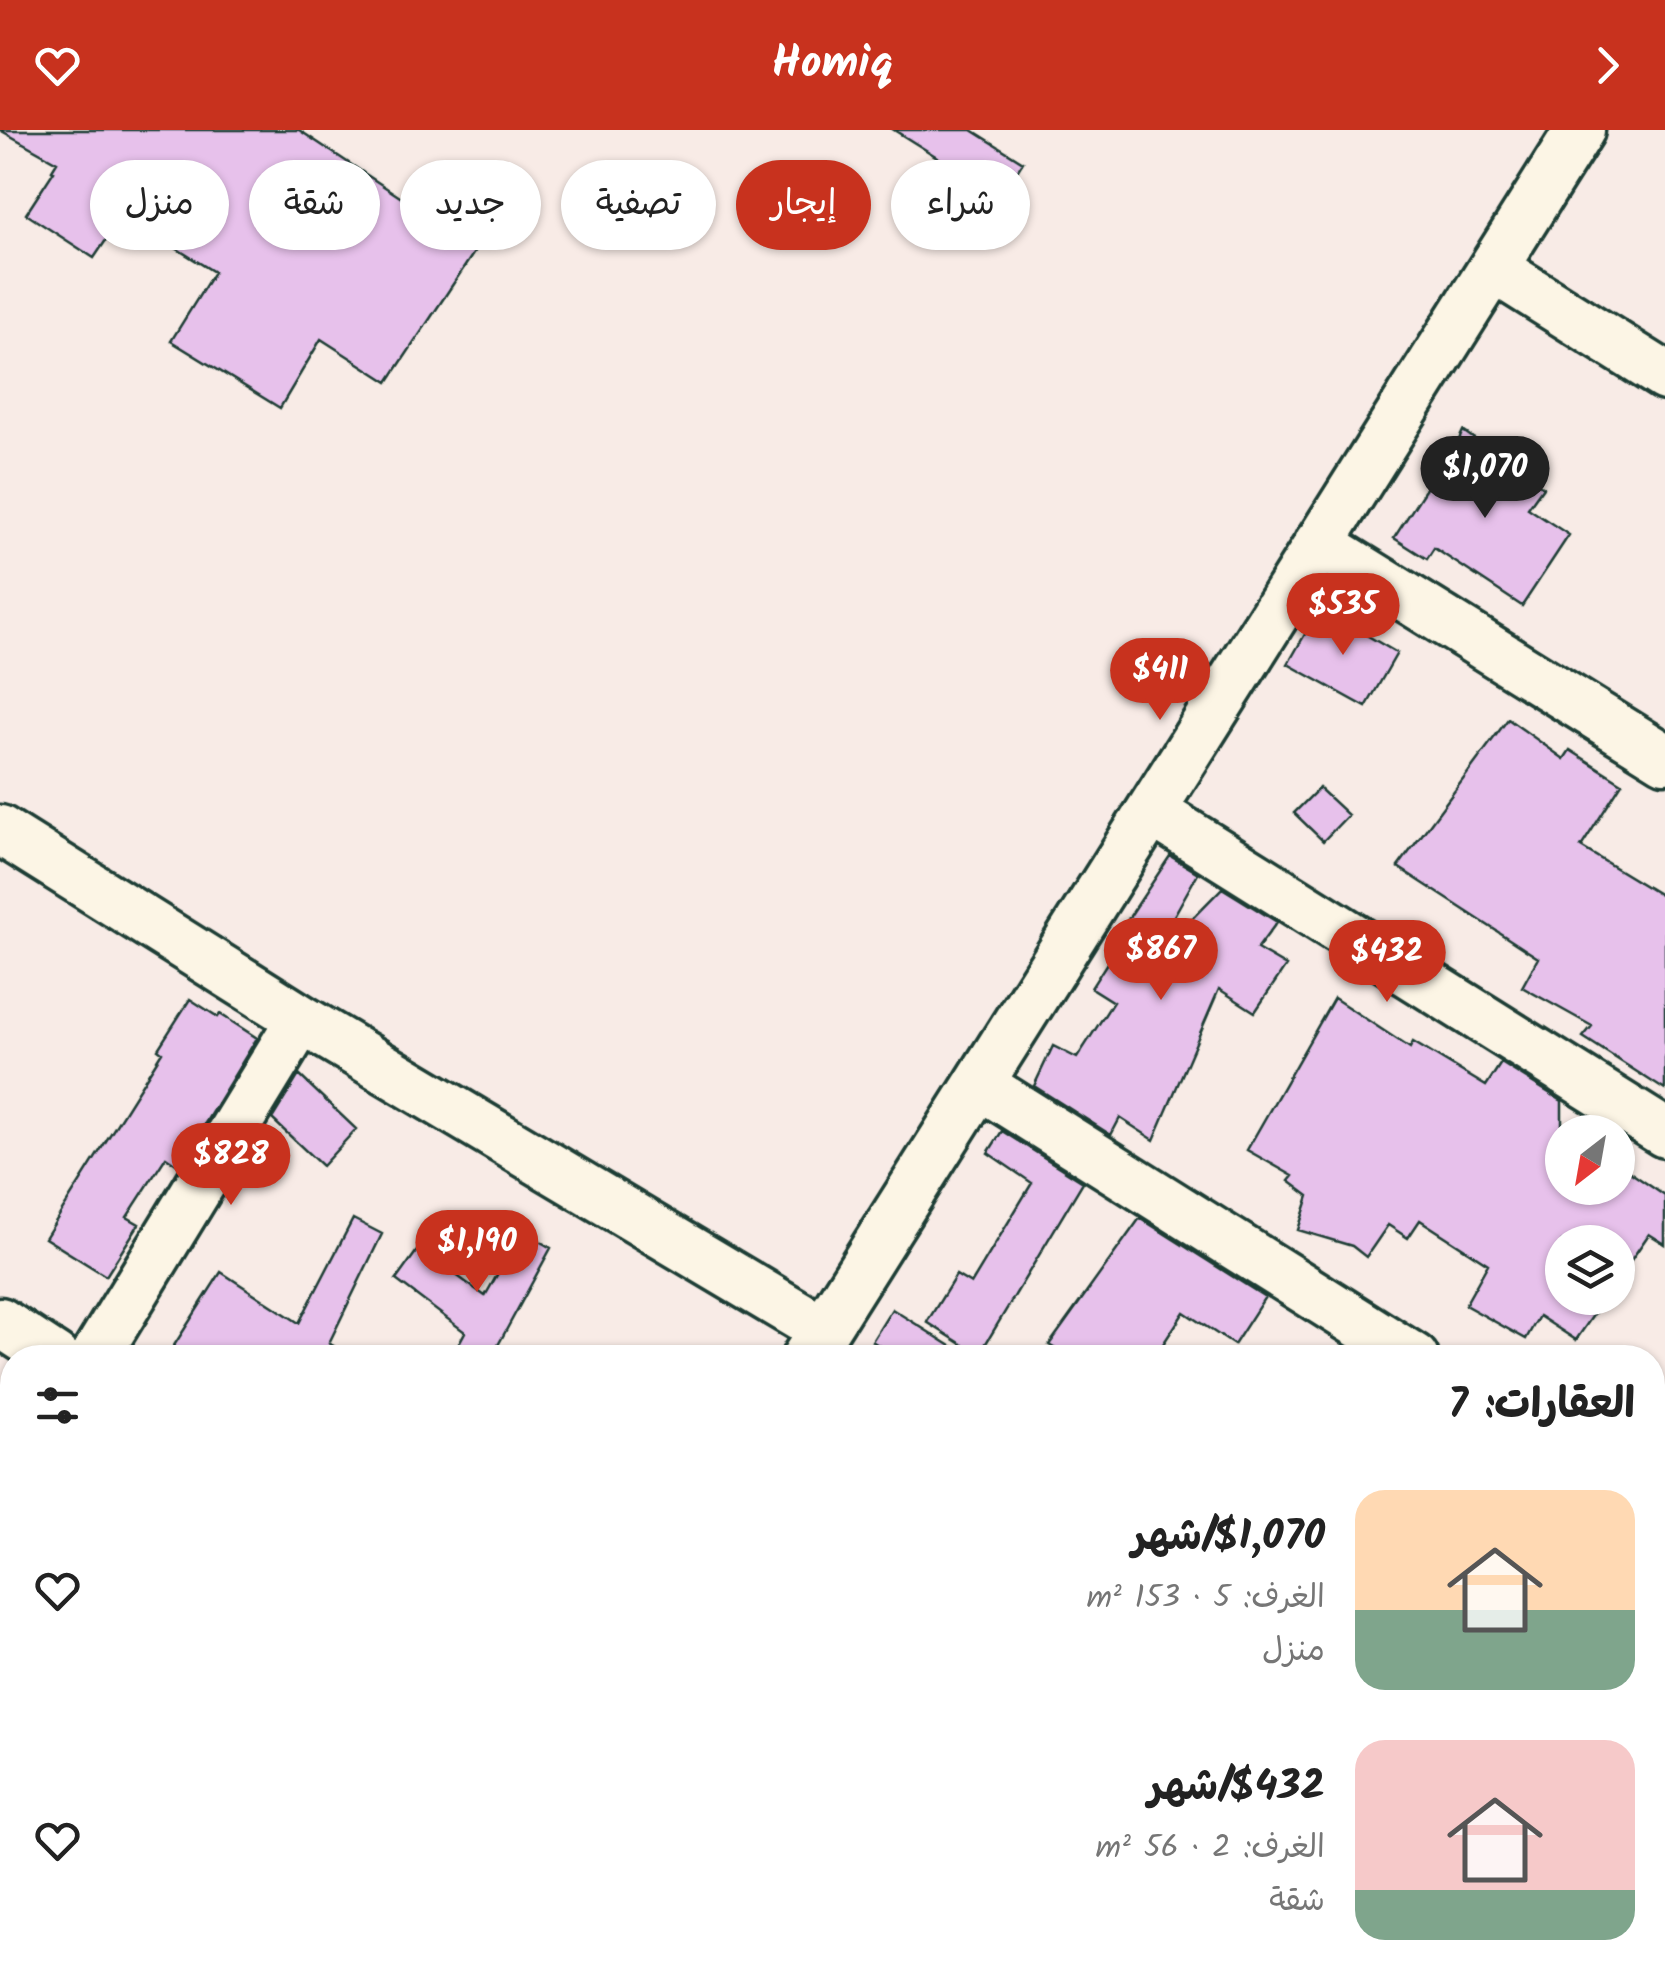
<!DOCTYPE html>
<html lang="ar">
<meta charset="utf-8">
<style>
:root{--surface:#fff;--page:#f6f6f6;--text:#222;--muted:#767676;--accent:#c8321e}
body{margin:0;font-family:Kalam,"Playpen Sans Arabic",sans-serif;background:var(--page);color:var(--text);direction:rtl;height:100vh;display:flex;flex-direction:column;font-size:38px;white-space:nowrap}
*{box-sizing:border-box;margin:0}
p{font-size:32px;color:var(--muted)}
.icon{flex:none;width:55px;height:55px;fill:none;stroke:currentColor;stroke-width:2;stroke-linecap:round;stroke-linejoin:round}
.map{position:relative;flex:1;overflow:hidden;direction:ltr}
.panel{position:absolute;left:0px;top:1215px;width:1665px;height:642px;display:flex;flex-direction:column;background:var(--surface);border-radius:40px 40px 0 0;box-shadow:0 2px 8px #0004;direction:rtl}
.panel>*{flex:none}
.banner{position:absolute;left:30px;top:30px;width:1000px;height:90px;direction:rtl;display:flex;gap:20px}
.needle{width:65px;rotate:211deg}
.buttons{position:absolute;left:1545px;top:985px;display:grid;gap:20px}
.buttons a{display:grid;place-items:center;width:90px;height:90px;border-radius:50%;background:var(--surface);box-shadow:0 2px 8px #0004;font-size:50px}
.price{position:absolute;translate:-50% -85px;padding:0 22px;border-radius:35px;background:var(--accent);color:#fff;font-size:32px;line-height:65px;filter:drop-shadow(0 2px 5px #0008)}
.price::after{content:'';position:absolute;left:50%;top:60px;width:30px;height:22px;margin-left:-15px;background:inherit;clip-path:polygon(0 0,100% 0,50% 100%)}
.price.on{background:#222;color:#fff}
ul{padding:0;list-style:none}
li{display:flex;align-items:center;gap:30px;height:250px;padding:0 30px}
li span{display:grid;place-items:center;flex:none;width:280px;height:200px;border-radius:30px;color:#555}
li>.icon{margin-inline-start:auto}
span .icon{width:120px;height:120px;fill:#fffc;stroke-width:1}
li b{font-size:42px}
h2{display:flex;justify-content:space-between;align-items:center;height:120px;padding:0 30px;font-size:42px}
.chip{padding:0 35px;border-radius:45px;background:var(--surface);box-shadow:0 2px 8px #0004;font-size:35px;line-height:90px}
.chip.on{background:var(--accent);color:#fff}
header{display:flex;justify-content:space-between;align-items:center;height:130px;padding:0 30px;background:var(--accent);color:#fff;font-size:45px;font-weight:700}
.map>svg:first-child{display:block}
.building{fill:#e7c1eb;stroke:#1f3d34;stroke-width:2.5}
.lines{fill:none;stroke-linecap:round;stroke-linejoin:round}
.minor-casing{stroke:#1f3d34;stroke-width:55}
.minor{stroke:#fcf5e5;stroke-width:48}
</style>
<header><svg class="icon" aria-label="forward" viewBox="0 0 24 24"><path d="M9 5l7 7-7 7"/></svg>Homiq<svg class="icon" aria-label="heart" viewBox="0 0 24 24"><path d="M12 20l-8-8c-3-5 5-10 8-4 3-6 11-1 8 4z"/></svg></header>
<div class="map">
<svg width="1665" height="1857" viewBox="0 0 1665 1857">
<rect width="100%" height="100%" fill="#f8ebe6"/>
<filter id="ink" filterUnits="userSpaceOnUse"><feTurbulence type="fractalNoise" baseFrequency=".01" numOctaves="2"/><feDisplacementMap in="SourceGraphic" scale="20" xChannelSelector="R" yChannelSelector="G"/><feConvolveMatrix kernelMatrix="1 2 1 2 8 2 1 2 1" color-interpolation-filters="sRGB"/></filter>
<g filter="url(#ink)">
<path class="building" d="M0,0H299L477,118L388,252L321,209L280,278L171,211L214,142L123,85L94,128L26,84L54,41L52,40L57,32Z
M894,0H972L1023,32L1001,67Z
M1463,301L1543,357L1528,378L1569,405L1522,476L1434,418L1427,429L1394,408L1432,349L1439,353Z
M1320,478L1397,523L1366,577L1288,534Z
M1508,589L1564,629L1570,620L1622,653L1581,717L1665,768V960L1583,907L1592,896L1522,857L1538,828L1398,737Z
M1319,658L1348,685L1323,711L1294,683Z
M1170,726L1198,743L1161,809L1167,814L1222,758L1277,792L1257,819L1286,836L1255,882L1219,859L1154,1010L1120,988L1111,1005L1034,956L1053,916L1077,928L1113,872L1091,858L1133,792L1128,789Z
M1334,868L1410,918L1413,912L1486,956L1501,933L1562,971V998L1570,1002H1562V1058H1618V1034L1665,1066V1114L1649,1104L1618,1149V1112H1562V1168H1605L1576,1210L1539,1186L1526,1209L1465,1175L1488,1134L1420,1090L1408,1108L1388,1095L1366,1127L1352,1116L1298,1100L1309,1066L1289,1051L1293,1046L1247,1020Z
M190,869L218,887L220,884L257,908L179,1036L166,1027L127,1087L139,1094L106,1146L45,1108L162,922L158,919Z
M299,945L356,999L322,1036L272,989Z
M1002,1001L1083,1052L979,1225L927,1192L956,1145L971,1154L1032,1053L988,1023Z
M1140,1088L1265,1167L1234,1215L1184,1182L1154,1228H1070L1049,1215Z
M353,1089L382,1104L329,1213L352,1228H166L221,1142L299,1193Z
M522,1101L551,1118L491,1228H451L465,1202L396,1150L419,1118L485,1166Z
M892,1179L970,1228H898L872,1211Z"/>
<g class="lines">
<g class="minor-casing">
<path id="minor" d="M1493,138L1665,246
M1319,413L1665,628
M1151,681L1665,1003
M0,700L301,889L823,1200
M979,954L1414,1228
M0,1192L55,1228
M94,1228L301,889
M806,1228L1580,0
M1652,1306L1665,1286
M1652,1378L1665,1386
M0,1543L12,1551
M1652,1619L1665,1599
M1652,1761L1665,1769
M613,1845L632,1857
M1203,1845L1222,1857
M417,1857L425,1845"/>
</g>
<use href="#minor" class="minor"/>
</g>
</g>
</svg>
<div class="buttons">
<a><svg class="needle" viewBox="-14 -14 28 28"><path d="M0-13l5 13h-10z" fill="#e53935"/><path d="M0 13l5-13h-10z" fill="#767676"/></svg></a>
<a><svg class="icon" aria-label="layers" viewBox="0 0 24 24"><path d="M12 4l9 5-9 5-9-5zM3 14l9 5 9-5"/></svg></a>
</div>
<b class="price on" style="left:1485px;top:391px">$1,070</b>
<b class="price" style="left:1343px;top:528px">$535</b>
<b class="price" style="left:1160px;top:593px">$411</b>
<b class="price" style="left:1161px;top:873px">$867</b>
<b class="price" style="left:1387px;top:875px">$432</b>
<b class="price" style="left:231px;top:1078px">$828</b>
<b class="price" style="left:477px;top:1165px">$1,190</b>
<div class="banner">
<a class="chip">شراء</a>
<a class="chip on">إيجار</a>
<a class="chip">تصفية</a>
<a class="chip">جديد</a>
<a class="chip">شقة</a>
<a class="chip">منزل</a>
</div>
<section class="panel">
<h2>العقارات: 7<svg class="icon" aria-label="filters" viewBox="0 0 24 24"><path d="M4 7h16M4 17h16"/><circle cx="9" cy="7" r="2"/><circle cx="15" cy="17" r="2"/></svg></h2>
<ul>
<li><span style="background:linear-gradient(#ffd9b3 60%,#7fa58c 0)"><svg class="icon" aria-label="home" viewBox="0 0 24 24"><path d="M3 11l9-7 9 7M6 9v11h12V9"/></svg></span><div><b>$1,070/شهر</b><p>الغرف: 5 · 153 m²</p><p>منزل</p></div><svg class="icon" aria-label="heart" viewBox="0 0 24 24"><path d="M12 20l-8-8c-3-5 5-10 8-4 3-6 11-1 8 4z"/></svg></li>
<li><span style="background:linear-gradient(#f6c9c9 75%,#7fa58c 0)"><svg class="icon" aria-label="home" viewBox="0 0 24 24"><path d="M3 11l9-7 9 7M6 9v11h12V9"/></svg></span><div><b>$432/شهر</b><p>الغرف: 2 · 56 m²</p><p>شقة</p></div><svg class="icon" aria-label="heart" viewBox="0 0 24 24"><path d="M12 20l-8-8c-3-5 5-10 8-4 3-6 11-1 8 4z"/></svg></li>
</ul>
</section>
</div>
